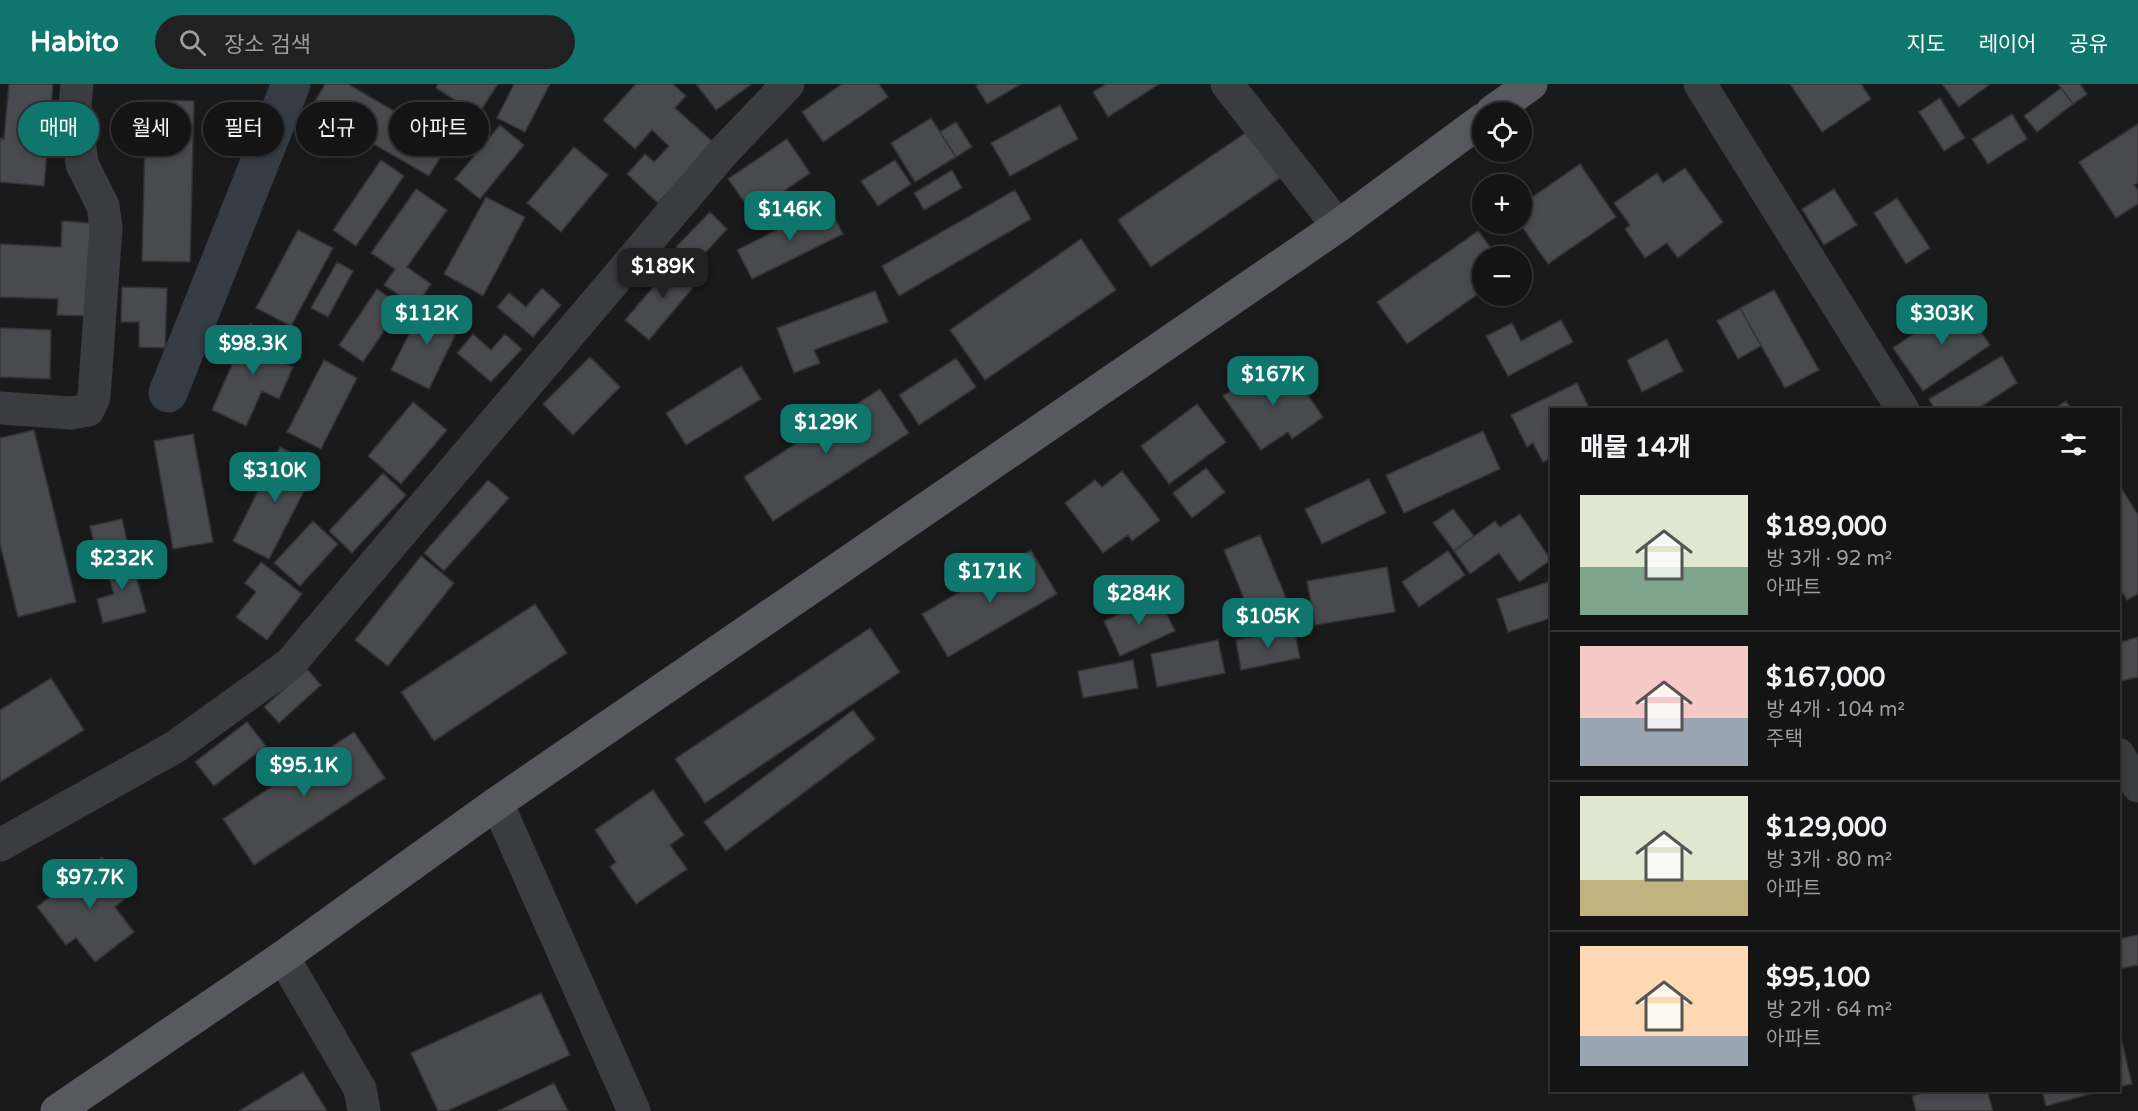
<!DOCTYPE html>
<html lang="ko">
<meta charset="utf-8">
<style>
:root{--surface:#141414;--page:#212122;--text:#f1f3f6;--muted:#9d9ea0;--line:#333334;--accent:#0f766e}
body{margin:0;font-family:"Varela Round","Noto Sans KR",sans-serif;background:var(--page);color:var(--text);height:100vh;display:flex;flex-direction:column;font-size:22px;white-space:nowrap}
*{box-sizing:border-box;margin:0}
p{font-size:20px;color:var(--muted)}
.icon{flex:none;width:33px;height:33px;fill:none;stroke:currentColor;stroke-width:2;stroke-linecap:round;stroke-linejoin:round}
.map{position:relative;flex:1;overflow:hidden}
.panel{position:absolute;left:1550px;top:324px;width:570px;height:684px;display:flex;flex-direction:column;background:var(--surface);border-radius:0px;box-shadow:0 3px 9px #0003,0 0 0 2px var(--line)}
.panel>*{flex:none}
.guide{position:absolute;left:18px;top:18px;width:570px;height:54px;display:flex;gap:12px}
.tools{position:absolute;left:1472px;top:18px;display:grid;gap:12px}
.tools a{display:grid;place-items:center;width:60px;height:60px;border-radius:50%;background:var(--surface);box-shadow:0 3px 9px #0003,0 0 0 2px var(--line);font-size:30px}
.price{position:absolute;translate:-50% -51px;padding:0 14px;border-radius:12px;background:var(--accent);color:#fff;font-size:20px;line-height:39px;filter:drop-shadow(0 2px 3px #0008)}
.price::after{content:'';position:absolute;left:50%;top:36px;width:18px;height:14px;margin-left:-9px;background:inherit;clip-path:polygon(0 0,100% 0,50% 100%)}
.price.on{background:#222;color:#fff}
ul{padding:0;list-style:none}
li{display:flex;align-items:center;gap:18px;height:150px;padding:0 30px}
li+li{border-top:2px solid var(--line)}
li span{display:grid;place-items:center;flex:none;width:168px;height:120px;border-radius:0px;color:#555}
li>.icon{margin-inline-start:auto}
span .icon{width:72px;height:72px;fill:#fffc;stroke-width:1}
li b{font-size:26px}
h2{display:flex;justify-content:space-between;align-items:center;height:72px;padding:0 30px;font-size:26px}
.chip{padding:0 21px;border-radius:27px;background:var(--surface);box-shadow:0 3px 9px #0003,0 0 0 2px var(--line);font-size:21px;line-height:54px}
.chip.on{background:var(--accent);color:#fff}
header{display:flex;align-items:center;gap:36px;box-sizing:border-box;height:84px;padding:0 30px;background:var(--accent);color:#fff}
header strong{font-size:28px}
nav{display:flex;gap:33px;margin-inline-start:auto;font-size:21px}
.search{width:420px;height:54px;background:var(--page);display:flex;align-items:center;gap:15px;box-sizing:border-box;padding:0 21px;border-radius:33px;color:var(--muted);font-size:22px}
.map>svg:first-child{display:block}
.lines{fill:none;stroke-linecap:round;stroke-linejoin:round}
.canal{stroke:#353c43;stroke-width:39}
.building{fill:#494a4d;stroke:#343437;stroke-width:1.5}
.minor{stroke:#3b3c40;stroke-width:33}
.primary{stroke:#57595f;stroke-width:33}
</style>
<header>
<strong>Habito</strong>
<div class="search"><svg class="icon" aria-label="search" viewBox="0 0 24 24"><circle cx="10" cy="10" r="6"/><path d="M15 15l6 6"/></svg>장소 검색</div>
<nav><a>지도</a><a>레이어</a><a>공유</a></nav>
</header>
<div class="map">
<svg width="2138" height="1027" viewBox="0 0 2138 1027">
<rect width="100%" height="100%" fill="#1a1a1b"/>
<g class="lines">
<path class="canal" d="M168,309L291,0"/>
</g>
<path class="building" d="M9,0H53L44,102L0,98V54L4,55Z
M325,0H348L449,59L429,92L311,24Z
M438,0H498L478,31L436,4Z
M514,0H550L525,48L497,34Z
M636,0H673L686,12L675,24L714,59L658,119L627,90L645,70L654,78L669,62L652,46L635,65L603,36Z
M696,0H752L716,26Z
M842,0H879L888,13L823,58L802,28Z
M980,0H1021L987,20L976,2Z
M1106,0H1159L1108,33L1093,8Z
M1790,0H1861L1871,15L1822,48Z
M1942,0H1990L1959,23Z
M2058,0H2080L2087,10L2073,20Z
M2061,4L2073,20L2037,48L2024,32Z
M1940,14L1965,54L1944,67L1919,28Z
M146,16L194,17L190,178L142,177Z
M1060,21L1078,55L1010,92L991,59Z
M2012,30L2027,55L1988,80L1972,55Z
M931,34L956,73L915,98L891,59Z
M956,38L972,63L956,73L940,48Z
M2138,40V99L2134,101L2138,106V120L2116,134L2079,78Z
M500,41L524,61L480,115L455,95Z
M1251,45L1283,92L1151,183L1118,136Z
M787,55L810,89L752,129L728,95Z
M574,63L608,91L561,148L527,119Z
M381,76L404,92L356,162L333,146Z
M895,76L911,100L878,122L861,97Z
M1580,80L1616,133L1548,180L1520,140L1521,121Z
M1685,84L1723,138L1678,174L1667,159L1645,174L1625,145L1630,141L1614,119L1657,89L1663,99Z
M952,86L962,104L924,126L914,109Z
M416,105L447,126L407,183L431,200L416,222L384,201L395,185L371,169Z
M1834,105L1857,141L1824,161L1802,125Z
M1015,106L1031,135L899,212L882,182Z
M486,113L525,133L483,212L444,190Z
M1897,114L1930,164L1906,180L1874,129Z
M828,120L843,150L752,195L737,166Z
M710,128L727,145L695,180L676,163Z
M62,137L92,139L87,232L57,231L58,215L0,213V160L61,163Z
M298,146L333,164L291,242L256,224Z
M1478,147L1497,172H1482V207L1407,260L1377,218Z
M1081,155L1116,206L985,296L950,246Z
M677,175L701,194L649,256L625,236Z
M337,178L353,187L328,233L311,224Z
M122,203L167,204L165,264L139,263V238H121Z
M542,204L561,221L533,253L497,223L509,209L526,223Z
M377,205L401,222L363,278L339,261Z
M1774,206L1819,286L1785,304L1740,224Z
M875,207L888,238L814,266L820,279L794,289L777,244Z
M425,218L462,237L429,305L391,286Z
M1960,218L1990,261L1923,307L1893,264Z
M1740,224L1761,262L1738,275L1717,237Z
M1561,236L1573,258L1508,292L1486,252L1512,239L1521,257Z
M250,240L285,256L276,275L293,283L279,315L262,307L246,342L212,326Z
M0,244L51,246L50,295L0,293Z
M473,250L491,266L505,250L522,265L491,298L457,269Z
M1667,255L1683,287L1642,308L1627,276Z
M2002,272L2017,299L1976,326H1935L1929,315Z
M590,273L620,303L573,351L543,320Z
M956,274L976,303L919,341L899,311Z
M324,276L357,294L321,365L287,348Z
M1287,281L1323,333L1292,355L1288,348L1261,366L1223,312L1255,290L1261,299Z
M741,282L761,315L686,361L666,329Z
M1577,299L1590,326H1551V374L1543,378L1533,359L1527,363L1511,331Z
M880,305L909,349L773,437L744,393Z
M2066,317L2072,326H2052Z
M413,318L447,346L401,400L368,372Z
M1197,320L1226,358L1169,400L1141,362Z
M34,346L76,518L18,533L0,460V354Z
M1483,347L1500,385L1404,429L1386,391Z
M193,350L213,458L173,465L154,357Z
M280,363L317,382L269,475L233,457Z
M1206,384L1225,408L1192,434L1173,409Z
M1122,387L1160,436L1132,457L1128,451L1103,469L1065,419L1095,396L1102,403Z
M383,389L406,411L352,469L329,447Z
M1369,395L1386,429L1322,460L1305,425Z
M488,396L509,414L444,487L424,469Z
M2118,399L2138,431V510L2127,516L2118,502Z
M1453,425L1474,452L1454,467L1433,439Z
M1520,430L1551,476L1519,498L1499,469L1470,490L1454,467L1495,437L1500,443Z
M122,435L130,470L98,478L90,442Z
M313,437L338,460L300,502L274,479Z
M1260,451L1286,514L1250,529L1224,466Z
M1031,466L1057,510L948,573L922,530Z
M1448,467L1465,491L1419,523L1402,498Z
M130,470L146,528L103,539L97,515L114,510L104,477Z
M421,472L454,499L388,582L355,556Z
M261,478L302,510L267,556L236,533L256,508L245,499Z
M1387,483L1395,528L1315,541L1307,497Z
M1551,497V534L1508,548L1497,515Z
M1158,512L1175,547L1120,572L1104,537Z
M535,520L567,569L434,657L401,608Z
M870,544L900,588L705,719L675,675Z
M1294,545L1300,574L1241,586L1236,556Z
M2138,553V593L2118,598V559Z
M1218,556L1225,589L1157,603L1151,570Z
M1133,576L1138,604L1083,614L1078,587Z
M307,585L321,601L279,639L264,623Z
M51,594L84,646L0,698V626Z
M853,626L875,655L726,767L704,738Z
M247,638L266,662L214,702L195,678Z
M354,648L385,694L254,781L223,735Z
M653,706L684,751L670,761L687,785L636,820L610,783L616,778L595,746Z
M102,773L131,810L115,823L134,848L95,878L76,854L66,861L37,823Z
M2138,851V881L2118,885V855Z
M541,909L570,971L447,1027H438L411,969Z
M2118,954H2121L2132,1000L2118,1003Z
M303,988L327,1027H239Z
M554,999L568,1027H498Z
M1931,1006H1987L1993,1027H1916L1912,1012Z
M2042,1006H2105L2046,1022Z"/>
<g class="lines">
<path class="minor" d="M1227,0L1338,142
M1700,0L1903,326
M0,324L71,329L88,326L94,313L106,144L103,122L82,80L75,21L77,0
M2118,670L2138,702
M497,719L634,1027
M0,761L175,663L290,580L725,66L788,0
M283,873L360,1005L364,1027"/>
<path class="primary" d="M1492,28L1531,0
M57,1027L283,873L497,719L1338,142L1482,36"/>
</g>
</svg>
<div class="tools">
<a><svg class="icon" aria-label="locate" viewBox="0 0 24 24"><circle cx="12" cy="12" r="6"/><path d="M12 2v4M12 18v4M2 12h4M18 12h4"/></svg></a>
<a>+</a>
<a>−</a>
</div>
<b class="price" style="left:790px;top:158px">$146K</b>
<b class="price on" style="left:663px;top:215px">$189K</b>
<b class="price" style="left:427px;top:262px">$112K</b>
<b class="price" style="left:1942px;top:262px">$303K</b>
<b class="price" style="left:253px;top:292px">$98.3K</b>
<b class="price" style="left:1273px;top:323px">$167K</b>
<b class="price" style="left:826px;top:371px">$129K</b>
<b class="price" style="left:275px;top:419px">$310K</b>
<b class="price" style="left:122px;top:507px">$232K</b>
<b class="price" style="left:990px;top:520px">$171K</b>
<b class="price" style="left:1139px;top:542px">$284K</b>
<b class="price" style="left:1268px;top:565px">$105K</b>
<b class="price" style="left:304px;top:714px">$95.1K</b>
<b class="price" style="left:90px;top:826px">$97.7K</b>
<div class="guide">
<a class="chip on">매매</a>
<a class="chip">월세</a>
<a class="chip">필터</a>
<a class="chip">신규</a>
<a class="chip">아파트</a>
</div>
<section class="panel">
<h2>매물 14개<svg class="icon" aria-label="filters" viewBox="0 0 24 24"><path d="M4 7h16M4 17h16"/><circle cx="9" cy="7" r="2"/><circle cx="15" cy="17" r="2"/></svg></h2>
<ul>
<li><span style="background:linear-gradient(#dfe7d0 60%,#7fa58c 0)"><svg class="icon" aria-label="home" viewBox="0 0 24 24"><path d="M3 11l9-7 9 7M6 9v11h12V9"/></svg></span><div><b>$189,000</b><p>방 3개 · 92 m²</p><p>아파트</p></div></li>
<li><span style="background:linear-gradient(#f6c9c9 60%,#9aa5b1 0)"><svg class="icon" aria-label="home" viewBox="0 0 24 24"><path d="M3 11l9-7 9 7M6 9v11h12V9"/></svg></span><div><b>$167,000</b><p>방 4개 · 104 m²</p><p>주택</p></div></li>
<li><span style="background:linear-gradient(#dfe7d0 70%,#c2b280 0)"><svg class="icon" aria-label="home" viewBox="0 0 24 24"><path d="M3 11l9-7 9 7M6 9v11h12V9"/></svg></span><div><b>$129,000</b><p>방 3개 · 80 m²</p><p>아파트</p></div></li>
<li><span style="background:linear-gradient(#ffd9b3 75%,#9aa5b1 0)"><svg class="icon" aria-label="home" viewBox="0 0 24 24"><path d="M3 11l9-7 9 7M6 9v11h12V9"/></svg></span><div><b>$95,100</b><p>방 2개 · 64 m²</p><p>아파트</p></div></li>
</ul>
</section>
</div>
